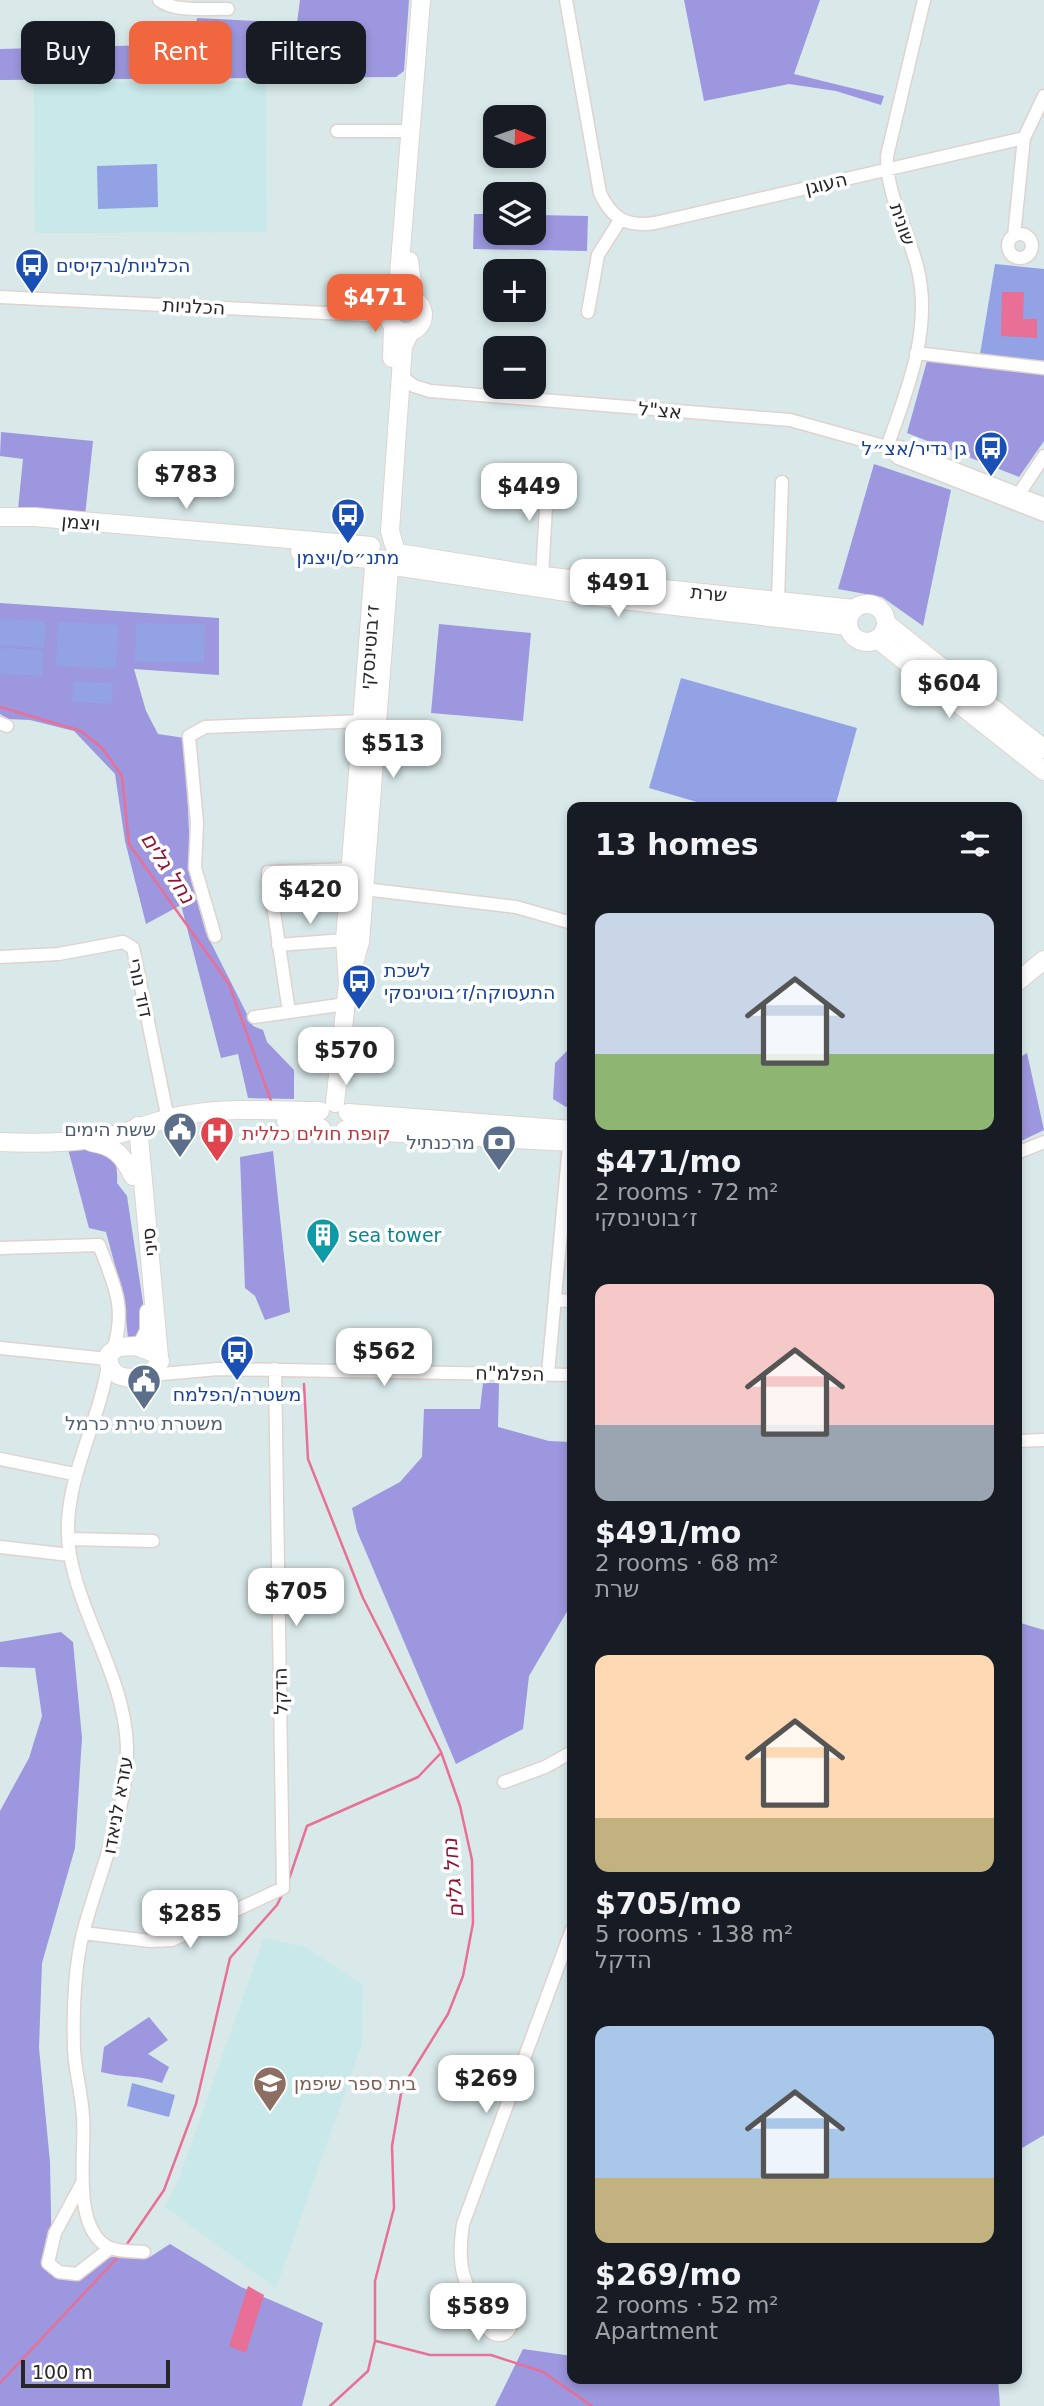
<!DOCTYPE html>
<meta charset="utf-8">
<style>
:root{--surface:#171b24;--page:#20242c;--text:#f1f3f6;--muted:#9ea1a6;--accent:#f0663e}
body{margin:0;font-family:"DejaVu Sans",Heebo,sans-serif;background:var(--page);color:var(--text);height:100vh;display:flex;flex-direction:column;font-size:26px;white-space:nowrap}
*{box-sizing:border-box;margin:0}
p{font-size:23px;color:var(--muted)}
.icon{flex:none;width:38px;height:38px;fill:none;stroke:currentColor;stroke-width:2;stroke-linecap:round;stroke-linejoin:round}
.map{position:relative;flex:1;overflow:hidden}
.details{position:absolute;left:567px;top:802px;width:455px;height:1582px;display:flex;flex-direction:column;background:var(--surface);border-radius:14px;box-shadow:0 4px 10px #0003}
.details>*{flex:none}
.hud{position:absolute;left:21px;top:21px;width:441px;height:63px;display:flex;gap:14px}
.needle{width:46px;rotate:92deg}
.buttons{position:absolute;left:483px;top:105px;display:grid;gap:14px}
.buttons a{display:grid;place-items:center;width:63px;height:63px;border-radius:14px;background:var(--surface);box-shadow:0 4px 10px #0003;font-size:35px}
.scale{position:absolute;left:21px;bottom:18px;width:149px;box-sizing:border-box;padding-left:7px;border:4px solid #272727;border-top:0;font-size:19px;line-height:24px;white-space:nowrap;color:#272727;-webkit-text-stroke:5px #fff;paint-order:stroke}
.price{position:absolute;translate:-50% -60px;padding:0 16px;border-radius:14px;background:#fff;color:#222;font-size:23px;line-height:46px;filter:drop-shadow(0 2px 4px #0008)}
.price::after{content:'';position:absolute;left:50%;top:42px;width:21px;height:16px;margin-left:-10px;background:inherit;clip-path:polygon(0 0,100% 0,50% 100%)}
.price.active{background:var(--accent);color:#fff}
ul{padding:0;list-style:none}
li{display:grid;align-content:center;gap:14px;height:371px;padding:0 28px}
li span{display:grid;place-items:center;height:217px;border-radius:14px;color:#555}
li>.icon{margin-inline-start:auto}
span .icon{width:126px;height:126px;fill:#fffc;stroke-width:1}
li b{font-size:30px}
h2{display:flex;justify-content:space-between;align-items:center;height:84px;padding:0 28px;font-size:30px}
.pill{padding:0 24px;border-radius:14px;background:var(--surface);box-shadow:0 4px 10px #0003;font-size:24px;line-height:63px}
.pill.active{background:var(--accent);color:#fff}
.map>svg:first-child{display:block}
.education{fill:#c8e8ea}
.green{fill:#9c97de}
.pitch{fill:#93a1e5}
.water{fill:#e86f96}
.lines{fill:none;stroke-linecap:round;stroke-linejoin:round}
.stream{stroke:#e86f96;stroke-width:2.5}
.street-casing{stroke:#e0d2ce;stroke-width:15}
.secondary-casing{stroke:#e0d2ce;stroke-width:20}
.street{stroke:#fff;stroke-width:12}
.secondary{stroke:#fff;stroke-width:18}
.labels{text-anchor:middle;stroke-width:7;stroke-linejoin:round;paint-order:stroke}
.street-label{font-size:19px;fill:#272727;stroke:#fff}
.transit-label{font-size:19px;fill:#164399;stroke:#fff;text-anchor:start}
.service-label{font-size:19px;fill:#4e5e75;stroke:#fff;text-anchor:end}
.health-label{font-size:19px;fill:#be3a42;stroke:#fff;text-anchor:start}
.culture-label{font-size:19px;fill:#0d838f;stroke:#fff;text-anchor:start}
.education-label{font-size:19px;fill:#785e54;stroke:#fff;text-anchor:start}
.water-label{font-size:21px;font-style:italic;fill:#8f1332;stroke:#fff}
</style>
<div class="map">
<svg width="1044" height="2406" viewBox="0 0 1044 2406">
<rect width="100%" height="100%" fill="#d9e9e9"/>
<path class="education" d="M266,81L267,232L35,233L34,83Z
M264,1938L305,1947L363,1985L362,2044L276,2288L165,2207L178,2181Z"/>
<path class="green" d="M300,0H409L404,71L396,77L0,80V49L193,44L197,18L297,23Z
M684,0H820L794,74L884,96L881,105L836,91L789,84L704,101Z
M474,214H495V233H534V215L588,216L587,251L473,249Z
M927,361L1044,373V441L1019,477L907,433Z
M1,432L93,441L85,516L18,509L23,459L0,456Z
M874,464L951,490L923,626L882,597L838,589Z
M0,603L219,618V675L134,669L146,711L158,734L185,738L191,880L206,933L253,1026L263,1030L267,1042L294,1070V1099L248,1098L238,1054L221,1058L181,905L146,924L125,841L115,774L74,731L30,720L8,719L0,714Z
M439,624L531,633L523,721L431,713Z
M572,1046V1105L566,1107L553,1099L555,1063Z
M1027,1053L1044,1130L1017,1143V1059Z
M68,1149C97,1149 120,1145 117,1183L127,1196L145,1316L141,1335L128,1338L124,1299L106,1232L89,1228Z
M273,1151L290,1312L265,1320L255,1296L245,1288L240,1157Z
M483,1383H499L498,1427L549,1441L572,1442V1603L529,1676L523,1729L456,1764L357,1531L352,1508L400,1482L422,1457L424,1409H480Z
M1017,1622L1044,1630V2135L1017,2151Z
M61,1632L73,1642L82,1738L75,1848L42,1963L39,2048L50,2162L52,2265L68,2272L112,2257H150L170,2244L241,2287L323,2323L302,2406H0V1811L29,1758L42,1716L35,1668L0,1667V1642Z
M149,2017L168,2040L148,2054L169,2067L162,2083C141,2075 123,2078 101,2072L104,2047Z
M523,2349L572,2356V2378H998L1000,2406H495Z"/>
<path class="pitch" d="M157,164L158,207L98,209L97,166Z
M995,264L1044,269V361L980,354Z
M0,619L46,621L44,648L0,645Z
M58,622L118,625L116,669L56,666Z
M136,623L205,624L204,663L135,662Z
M0,648L43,650L42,676L0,674Z
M681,678L857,728L835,807H714L649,788Z
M73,681L113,683L112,704L72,702Z
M132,2083L175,2095L169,2117L127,2106Z"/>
<path class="water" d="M1002,292H1024L1023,319H1037V338L1001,336Z
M248,2286L264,2295L246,2353L229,2346Z"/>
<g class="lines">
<path class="stream" d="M0,707L81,731L102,748L122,776L129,844L229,984L271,1101
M304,1384L308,1459L363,1598L441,1752L460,1806L472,1860L473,1923L463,1976L448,2014L402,2088L392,2146L394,2208L375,2281V2341L368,2371L330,2406
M289,1879L307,1826L418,1777L441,1753
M125,2247L164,2190L196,2104L230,1958L277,1905L282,1895
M376,2341L430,2355H491L543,2372L592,2406
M0,2383L120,2255"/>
<g class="street-casing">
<path id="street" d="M159,0C176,13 208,8 228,9
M566,0L600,193C612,219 627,227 655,223L1024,138
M337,131H411
M1008 246a12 12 0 1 1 24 0a12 12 0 1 1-24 0Z
M1014,236L1024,138L1044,96
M0,297L388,316
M588,312L598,255L620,220
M916,353L1044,368
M401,376L414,386L430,391L790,420L887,447H900L1044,504
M887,447C907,391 932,330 918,270C909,231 886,196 887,156L924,0
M887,447L898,458L1044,515
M1015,500L1044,456
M542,576L548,472
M778,599L782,482
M0,723L7,726
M364,889L516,907L572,923
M215,936L195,868L197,823L189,736L205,727L364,721
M278,945L345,940
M0,957L59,954L123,942L133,948L168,1119
M289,1012L268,872L351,869
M254,1017L346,1004
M1017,1153L1044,1142
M0,1248L99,1245C114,1284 127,1308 113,1350
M555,1300L572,1301
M0,1348L108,1359
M108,1364C99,1428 58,1487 70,1555C82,1621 125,1679 127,1747C128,1813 99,1871 83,1933C74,1969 73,2012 74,2049C75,2072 82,2094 83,2117C86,2153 71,2226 108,2247C117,2252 133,2251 144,2252
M548,1373L570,1134
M151,1375L218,1369L572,1375
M1017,1441L1044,1440
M0,1459L74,1474
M69,1539L153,1541
M0,1547L70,1555
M504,1782L545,1767L572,1752
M83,1933L150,1941L172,1940L283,1888L275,1369
M82,2183L55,2233L48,2263L59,2272L77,2274L109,2249
M487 2323a12 12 0 1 1 24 0a12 12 0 1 1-24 0Z
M489,2316C461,2288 457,2262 463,2224L572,1929"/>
</g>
<g class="secondary-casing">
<path id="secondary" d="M409,261L414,299
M389 315a17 17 0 1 1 34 0a17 17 0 1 1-34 0Z
M397,300L421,0
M392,358L393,326
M0,517H35L371,546
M394,545L390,531L403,346L410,332
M300,552L369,559
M398,553L542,576L854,609
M394,566L614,599L848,626
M848 623a19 19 0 1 1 38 0a19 19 0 1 1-38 0Z
M886,623L1044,749
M877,639L1044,771
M351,973L360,942L389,569
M1017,982L1044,960
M335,1103L348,983L345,940L374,567
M348,1113L572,1130
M286,1121L302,1122L321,1128
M138,1126L159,1357
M345,1130L572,1142
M0,1142C38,1144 93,1143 129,1131C149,1124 169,1117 191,1114C233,1107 277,1111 320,1111
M91,1142C115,1146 123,1155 133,1176
M136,1346L157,1354L160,1361C151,1385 103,1384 109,1354L118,1347Z
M141,1347L149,1331V1312"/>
</g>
<use href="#street" class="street"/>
<use href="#secondary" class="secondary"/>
</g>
<defs>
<g id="bus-pin" transform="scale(1.75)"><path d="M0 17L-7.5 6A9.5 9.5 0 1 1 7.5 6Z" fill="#1a4fb4" stroke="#fff"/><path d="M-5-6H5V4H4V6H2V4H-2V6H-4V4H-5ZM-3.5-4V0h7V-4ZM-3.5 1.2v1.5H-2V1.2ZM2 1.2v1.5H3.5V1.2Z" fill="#fff"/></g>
<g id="civic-pin" transform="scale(1.75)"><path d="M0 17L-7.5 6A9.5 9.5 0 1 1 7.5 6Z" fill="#5c6f8a" stroke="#fff"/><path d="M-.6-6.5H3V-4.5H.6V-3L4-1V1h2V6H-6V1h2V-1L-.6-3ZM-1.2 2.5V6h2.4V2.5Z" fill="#fff"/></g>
<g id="hospital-pin" transform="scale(1.75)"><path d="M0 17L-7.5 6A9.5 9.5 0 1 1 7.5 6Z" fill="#e0444e" stroke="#fff"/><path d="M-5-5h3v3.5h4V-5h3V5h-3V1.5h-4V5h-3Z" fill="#fff"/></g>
<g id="bank-pin" transform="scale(1.75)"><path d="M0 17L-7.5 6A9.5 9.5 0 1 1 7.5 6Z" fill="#5c6f8a" stroke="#fff"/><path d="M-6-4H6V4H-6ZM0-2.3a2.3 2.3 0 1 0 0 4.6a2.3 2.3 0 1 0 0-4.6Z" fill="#fff"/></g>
<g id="building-pin" transform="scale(1.75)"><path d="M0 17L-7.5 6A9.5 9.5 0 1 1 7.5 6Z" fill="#0f9aa8" stroke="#fff"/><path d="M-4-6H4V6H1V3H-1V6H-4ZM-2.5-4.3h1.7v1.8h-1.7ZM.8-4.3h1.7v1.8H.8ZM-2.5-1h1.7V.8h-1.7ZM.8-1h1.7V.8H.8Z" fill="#fff"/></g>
<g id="school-pin" transform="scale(1.75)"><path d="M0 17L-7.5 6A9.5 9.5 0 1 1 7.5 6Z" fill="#8d6e63" stroke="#fff"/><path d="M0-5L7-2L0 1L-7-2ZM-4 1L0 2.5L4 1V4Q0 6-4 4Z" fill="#fff"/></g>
</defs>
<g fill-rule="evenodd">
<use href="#bus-pin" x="32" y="265"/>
<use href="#bus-pin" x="991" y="448"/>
<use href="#bus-pin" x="348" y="515"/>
<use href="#bus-pin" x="359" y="981"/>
<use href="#civic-pin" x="180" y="1129"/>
<use href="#hospital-pin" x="217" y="1133"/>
<use href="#bank-pin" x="499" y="1142"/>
<use href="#building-pin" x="323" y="1235"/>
<use href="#bus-pin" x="237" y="1352"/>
<use href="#civic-pin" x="144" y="1381"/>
<use href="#school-pin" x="270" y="2083"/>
</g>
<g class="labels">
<g class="street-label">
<text transform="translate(826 183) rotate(-13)" y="7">העוגן</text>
<text transform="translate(903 224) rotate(71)" y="7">שונית</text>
<text transform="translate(194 306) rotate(3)" y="7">הכלניות</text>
<text transform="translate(660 410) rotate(5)" y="7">אצ"ל</text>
<text transform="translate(81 522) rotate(5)" y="7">ויצמן</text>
<text transform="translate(709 593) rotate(6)" y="7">שרת</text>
<text transform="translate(369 647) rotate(-86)" y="7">ז׳בוטינסקי</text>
<text transform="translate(141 988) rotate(78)" y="7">דוד נורי</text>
<text transform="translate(149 1242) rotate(-96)" y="7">סיני</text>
<text transform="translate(510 1373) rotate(1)" y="7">הפלמ"ח</text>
<text transform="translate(280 1691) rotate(-91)" y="7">הדקל</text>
<text transform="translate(117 1805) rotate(-80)" y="7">עזרא לניאדו</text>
</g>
<g class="transit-label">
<text x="56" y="272">הכלניות/נרקיסים</text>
<text x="967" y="455" text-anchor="end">גן נדיר/אצ״ל</text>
<text x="348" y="564" text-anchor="middle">מתנ״ס/ויצמן</text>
<text x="384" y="977">לשכת<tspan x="384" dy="22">התעסוקה/ז׳בוטינסקי</tspan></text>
<text x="237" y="1401" text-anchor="middle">משטרה/הפלמח</text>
</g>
<g class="service-label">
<text x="156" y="1136">ששת הימים</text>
<text x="475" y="1149">מרכנתיל</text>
<text x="144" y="1430" text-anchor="middle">משטרת טירת כרמל</text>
</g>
<g class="health-label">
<text x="242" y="1140">קופת חולים כללית</text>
</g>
<g class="culture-label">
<text x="348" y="1242">sea tower</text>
</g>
<g class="education-label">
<text x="294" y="2090">בית ספר שיפמן</text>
</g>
<g class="water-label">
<text transform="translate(168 868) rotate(57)" y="7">נחל גלים</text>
<text transform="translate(453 1878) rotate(-95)" y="7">נחל גלים</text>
</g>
</g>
</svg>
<div class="buttons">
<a><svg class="needle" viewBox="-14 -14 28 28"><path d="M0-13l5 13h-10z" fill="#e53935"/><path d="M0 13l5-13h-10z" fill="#9ea1a6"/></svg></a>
<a><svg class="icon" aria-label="layers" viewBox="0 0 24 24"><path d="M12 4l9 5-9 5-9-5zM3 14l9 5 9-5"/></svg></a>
<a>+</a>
<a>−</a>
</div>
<div class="scale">100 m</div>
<b class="price active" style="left:375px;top:334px">$471</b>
<b class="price" style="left:186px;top:511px">$783</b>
<b class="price" style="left:529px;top:523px">$449</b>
<b class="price" style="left:618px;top:619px">$491</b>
<b class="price" style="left:949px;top:720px">$604</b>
<b class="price" style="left:393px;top:780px">$513</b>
<b class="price" style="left:310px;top:926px">$420</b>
<b class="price" style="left:346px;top:1087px">$570</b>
<b class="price" style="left:384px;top:1388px">$562</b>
<b class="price" style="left:296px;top:1628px">$705</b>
<b class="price" style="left:190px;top:1950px">$285</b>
<b class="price" style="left:486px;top:2115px">$269</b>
<b class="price" style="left:478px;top:2343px">$589</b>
<div class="hud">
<a class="pill">Buy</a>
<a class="pill active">Rent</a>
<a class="pill">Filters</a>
</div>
<section class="details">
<h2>13 homes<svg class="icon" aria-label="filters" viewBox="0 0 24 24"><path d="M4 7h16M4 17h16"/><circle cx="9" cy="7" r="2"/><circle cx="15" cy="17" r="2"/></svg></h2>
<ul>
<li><span style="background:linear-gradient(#c9d6e8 65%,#8fb573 0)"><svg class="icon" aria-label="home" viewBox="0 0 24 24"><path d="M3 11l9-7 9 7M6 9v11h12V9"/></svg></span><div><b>$471/mo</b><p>2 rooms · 72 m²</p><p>ז׳בוטינסקי</p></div></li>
<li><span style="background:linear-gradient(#f6c9c9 65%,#9aa5b1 0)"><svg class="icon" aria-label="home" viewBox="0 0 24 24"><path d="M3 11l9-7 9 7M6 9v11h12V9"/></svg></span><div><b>$491/mo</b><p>2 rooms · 68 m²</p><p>שרת</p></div></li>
<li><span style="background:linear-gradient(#ffd9b3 75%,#c2b280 0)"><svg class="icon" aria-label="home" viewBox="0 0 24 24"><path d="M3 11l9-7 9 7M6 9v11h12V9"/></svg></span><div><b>$705/mo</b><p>5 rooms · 138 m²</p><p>הדקל</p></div></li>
<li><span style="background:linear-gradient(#a9c7e8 70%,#c2b280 0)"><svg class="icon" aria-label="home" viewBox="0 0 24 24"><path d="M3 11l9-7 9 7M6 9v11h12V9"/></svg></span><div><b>$269/mo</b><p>2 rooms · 52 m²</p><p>Apartment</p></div></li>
</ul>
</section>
</div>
